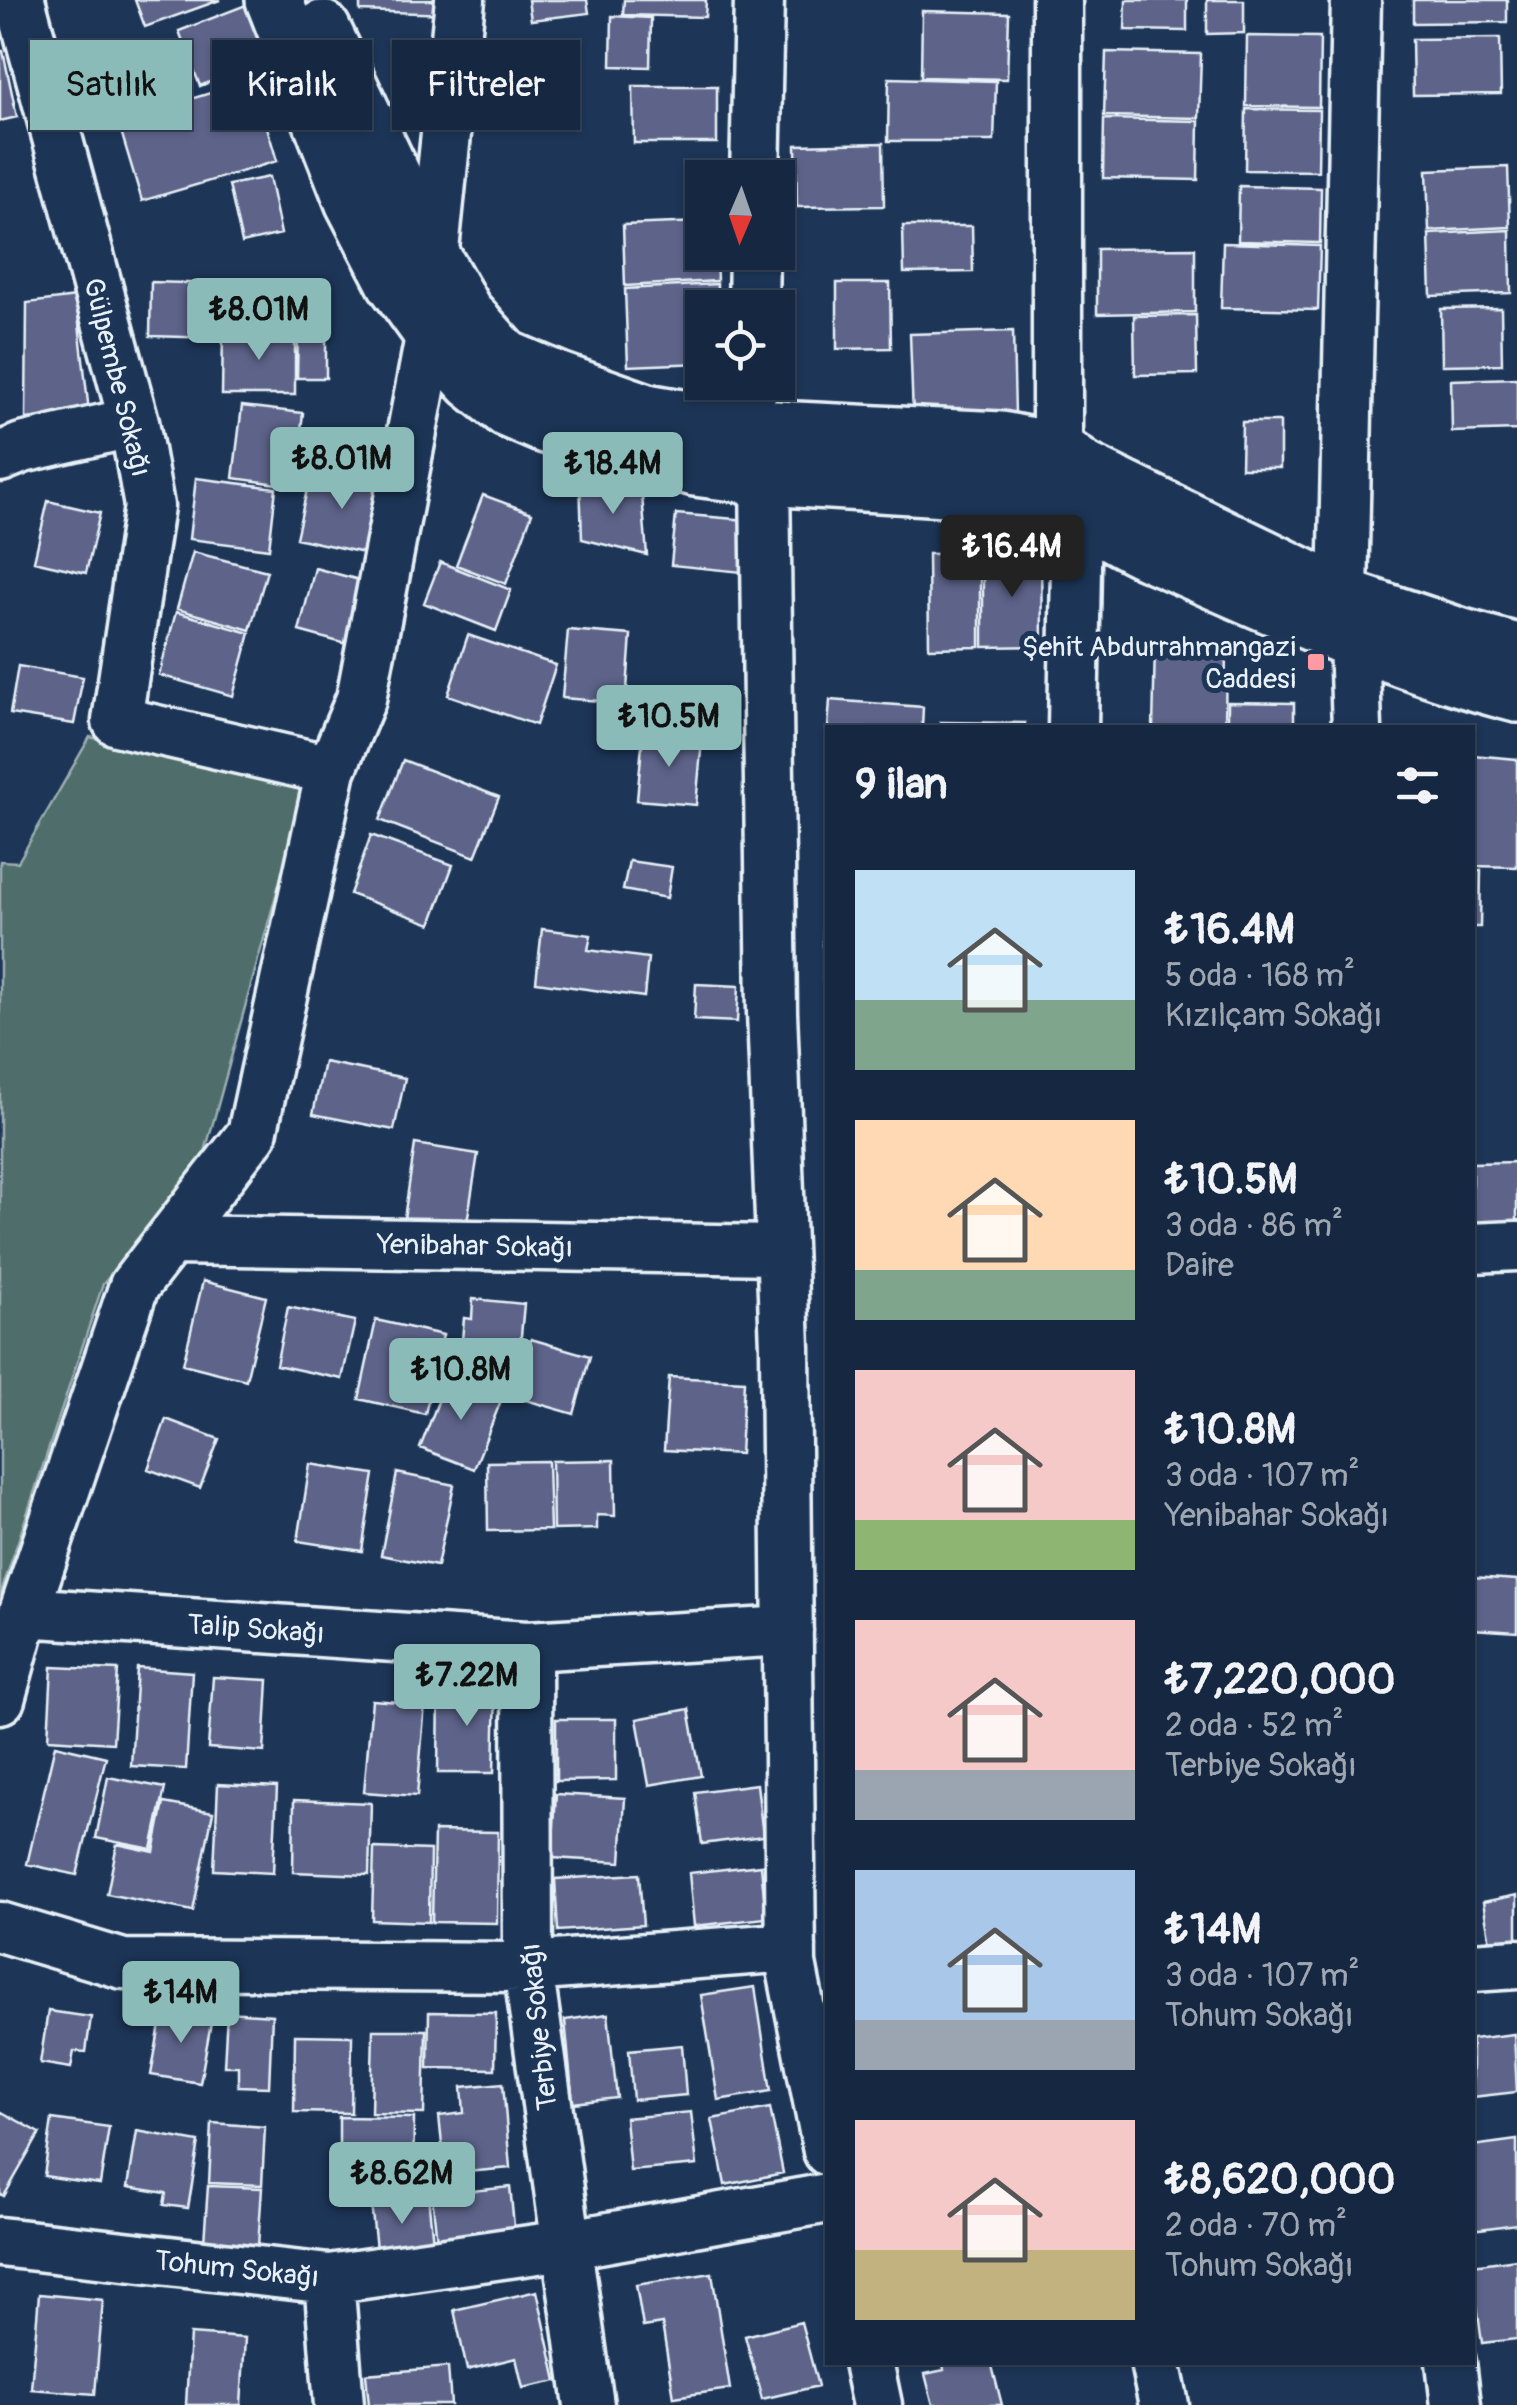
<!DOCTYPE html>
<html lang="tr">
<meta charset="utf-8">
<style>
:root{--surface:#162841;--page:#23344c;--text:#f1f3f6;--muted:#9ea6b1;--line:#35445a;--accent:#8bbbb9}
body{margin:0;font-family:Pangolin,sans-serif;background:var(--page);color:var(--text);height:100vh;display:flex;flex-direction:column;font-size:38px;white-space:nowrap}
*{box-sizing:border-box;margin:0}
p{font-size:32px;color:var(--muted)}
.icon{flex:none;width:55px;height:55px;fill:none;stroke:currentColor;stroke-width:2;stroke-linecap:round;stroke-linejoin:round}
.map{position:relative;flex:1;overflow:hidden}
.sheet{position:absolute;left:825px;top:725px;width:650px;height:1640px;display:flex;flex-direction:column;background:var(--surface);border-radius:0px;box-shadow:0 2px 8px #0004,0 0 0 2px var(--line)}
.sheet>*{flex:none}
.guide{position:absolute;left:30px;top:40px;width:645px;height:90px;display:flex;gap:20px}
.needle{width:65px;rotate:182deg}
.controls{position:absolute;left:685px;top:160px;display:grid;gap:20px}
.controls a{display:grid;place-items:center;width:110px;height:110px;border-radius:0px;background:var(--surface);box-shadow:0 2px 8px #0004,0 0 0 2px var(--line);font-size:50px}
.price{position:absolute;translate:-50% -85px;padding:0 22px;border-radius:10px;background:var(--accent);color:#111;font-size:32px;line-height:65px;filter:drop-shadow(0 2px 5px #0008)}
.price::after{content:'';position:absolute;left:50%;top:60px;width:30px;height:22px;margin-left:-15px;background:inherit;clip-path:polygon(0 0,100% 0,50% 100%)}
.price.selected{background:#222;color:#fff}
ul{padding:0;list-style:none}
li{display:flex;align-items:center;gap:30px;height:250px;padding:0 30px}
li span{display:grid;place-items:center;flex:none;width:280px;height:200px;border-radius:0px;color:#555}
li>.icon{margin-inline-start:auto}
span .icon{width:120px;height:120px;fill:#fffc;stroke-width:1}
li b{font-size:42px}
h2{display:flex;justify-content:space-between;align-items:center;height:120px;padding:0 30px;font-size:42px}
.tag{padding:0 35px;border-radius:0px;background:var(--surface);box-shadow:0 2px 8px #0004,0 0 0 2px var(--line);font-size:35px;line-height:90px}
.tag.selected{background:var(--accent);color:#111}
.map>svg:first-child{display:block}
.green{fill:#506d6b;stroke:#9cafb2;stroke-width:2.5}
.building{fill:#5d6389;stroke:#e8f1f8;stroke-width:2.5}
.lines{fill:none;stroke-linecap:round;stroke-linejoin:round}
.minor-casing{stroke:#e8f1f8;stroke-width:55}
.tertiary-casing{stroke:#e8f1f8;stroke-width:62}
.minor{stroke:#1d3557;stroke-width:48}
.tertiary{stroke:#1d3557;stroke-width:55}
.poi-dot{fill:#ff9aa2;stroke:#1d3557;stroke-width:4}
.labels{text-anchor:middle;stroke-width:10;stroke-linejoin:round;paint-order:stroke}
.street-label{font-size:28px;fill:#e8f1f8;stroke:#1d3557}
.poi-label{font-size:28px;fill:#e8f1f8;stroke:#1d3557;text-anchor:end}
</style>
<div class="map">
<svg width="1517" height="2405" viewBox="0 0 1517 2405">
<rect width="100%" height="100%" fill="#1d3557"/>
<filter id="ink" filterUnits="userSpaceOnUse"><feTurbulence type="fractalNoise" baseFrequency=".01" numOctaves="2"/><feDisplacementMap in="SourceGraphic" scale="20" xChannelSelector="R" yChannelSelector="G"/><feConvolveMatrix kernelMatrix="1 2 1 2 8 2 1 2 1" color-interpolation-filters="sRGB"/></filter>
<g filter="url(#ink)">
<path class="green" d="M90,737L305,790L200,1170L103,1284L0,1596V861L18,862Z"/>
<path class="building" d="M135,0H220L145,27Z
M360,0H449V14L360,11Z
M528,0H587L589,13L531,20Z
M624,0H706L705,17L623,15Z
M1126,0H1187V31L1125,30Z
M1207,0H1244V33L1207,34Z
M1413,0H1507V22L1413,23Z
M256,1L277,55L200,86L179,31Z
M922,11L1009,13L1007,79L921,77Z
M612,16L651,18L650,67L611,66Z
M1247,36L1320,37L1319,107L1246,106Z
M1500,38L1501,94L1413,95L1412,39Z
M0,51H3L17,117L0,121Z
M1106,52L1201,54L1199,118L1104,116Z
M889,78L996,81L994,141H888Z
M253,80L277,161L142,201L118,121Z
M633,86H717V143H634Z
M1246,109L1319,110L1318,171L1245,170Z
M1104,119L1199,121L1198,180L1103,178Z
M883,143L884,206L797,207L796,145Z
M1508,167L1510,227L1429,231L1427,170Z
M269,177L281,234L242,243L229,185Z
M1239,186L1321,188L1320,243L1238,241Z
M702,222V252H716L717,281L625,286L623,225Z
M903,226H972L973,272L904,273Z
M1510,230L1511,293L1431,296L1429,234Z
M1223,243L1320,246L1318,310L1221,308Z
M1195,248V312L1097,314V249Z
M151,282L220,284L218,338L150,336Z
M837,283H890L891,348L837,349Z
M717,284V308H702V363L628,366L625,289Z
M76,297L89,412L26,419L27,303Z
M265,297L326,298V378H297L298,329H265Z
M1501,308L1502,364L1442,365L1441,309Z
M1196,315L1197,374L1135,375L1134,316Z
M223,331L295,332V395H222Z
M1013,331L1015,414L913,417L910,334Z
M1517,378V430L1452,432L1451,380Z
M242,406L303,413L297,464L281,462L278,484L233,478Z
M1242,422H1280V468H1241Z
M312,468L388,485L373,555L296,538Z
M196,478L276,488L269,549L189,539Z
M580,480L642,495L647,555L582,539Z
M483,495L532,513L506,584L456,565Z
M48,501L100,513L86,573L34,561Z
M676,514L747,520L742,572L671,565Z
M193,552L267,571L250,630L177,609Z
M1041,552L1042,646L983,647V553Z
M980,553V647L929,648L928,554Z
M440,562L511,590L496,631L424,603Z
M315,568L363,581L346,644L299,631Z
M176,612L250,633L233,696L159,675Z
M568,630L631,635L626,703L562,698Z
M468,635L556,665L536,725L448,695Z
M1155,646L1226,648L1225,728H1153Z
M18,666L83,677L74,724L10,714Z
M830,700L923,707L922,728H828Z
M1228,702L1294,703V728H1228Z
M941,722L1025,723V728H941Z
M643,734L702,740L696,805L637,800Z
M1472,755L1517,759V867L1472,866Z
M403,760L499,797L475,857L380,820Z
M371,835L453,865L431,924L350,894Z
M629,861L672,867L667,898L623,890Z
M1472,871H1481L1480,927H1472Z
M823,916H828V981H823Z
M542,929L591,935L588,950L648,958L644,997L536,982Z
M696,984L739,986L737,1022L694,1020Z
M324,1062L405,1078L394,1130L313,1114Z
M415,1144L478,1154L465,1235L403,1225Z
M1517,1162V1227L1472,1229V1163Z
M203,1281L266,1297L246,1380L183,1364Z
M473,1299L524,1304L517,1378L459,1374L464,1318L472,1319Z
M288,1307L355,1321L342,1379L276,1365Z
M376,1320L443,1335L425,1414L359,1399Z
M531,1339L590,1356L574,1414L515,1397Z
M448,1376L502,1398L474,1469L420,1448Z
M669,1377L744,1381L740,1454L664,1450Z
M166,1419L219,1439L200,1488L148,1469Z
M614,1460L615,1516L597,1515V1529L553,1530L552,1461Z
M548,1461L550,1530L488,1531L487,1462Z
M310,1464L374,1474L362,1551L298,1541Z
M397,1473L454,1485L437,1566L381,1555Z
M1472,1577L1517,1580V1632L1472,1629Z
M52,1667L118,1670L113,1743L48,1739Z
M137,1668L192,1672L186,1769L131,1766Z
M213,1677L268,1680L264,1752L208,1748Z
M439,1685L496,1687L494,1773H438Z
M372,1700L425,1704L417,1796L364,1792Z
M689,1709L701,1776L649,1785L637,1719Z
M556,1719H616V1780L556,1781Z
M55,1745L106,1757L77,1875L27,1864Z
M108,1777L165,1788L152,1849L96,1838Z
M218,1784L277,1787L273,1873L214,1870Z
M757,1784L763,1836L702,1844L695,1792Z
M556,1794L625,1798L621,1862L552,1858Z
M294,1800L371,1803L369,1875L293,1872Z
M164,1803L213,1812L193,1911L107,1894L117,1844L154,1852Z
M434,1831L498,1832L497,1923L432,1922Z
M374,1848L430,1850L429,1922L372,1920Z
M761,1865L766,1918L694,1926L689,1873Z
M639,1874L643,1925L558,1931L555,1879Z
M1517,1895V1944L1491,1948L1483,1902Z
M755,1987L771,2091L718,2100L701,1995Z
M163,2008L212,2017L200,2083L151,2075Z
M48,2011L91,2017L86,2052L74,2051L71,2068L40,2063Z
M227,2012L272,2015L269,2087L238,2086V2066H224Z
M429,2012L496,2013L495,2069L428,2068Z
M608,2014L617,2098L573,2103L565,2020Z
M373,2030H426L424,2114L371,2113Z
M1514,2034L1517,2092L1472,2097V2039Z
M295,2035L352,2036L351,2113L294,2112Z
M682,2045L686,2095L633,2100L629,2050Z
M503,2083L510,2168L445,2174L439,2116L464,2113L462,2087Z
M770,2108L783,2173L725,2185L712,2119Z
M0,2111L40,2133L4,2196L0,2194Z
M691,2112L697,2165L630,2171L625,2118Z
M339,2117L414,2118L413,2186H377L378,2163L339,2162Z
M52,2119L109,2127L100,2184L44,2176Z
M212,2123L265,2127L262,2185L209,2183Z
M137,2131L199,2142L188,2208L164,2205L166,2193L128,2187Z
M1517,2140V2224L1472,2230V2146Z
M208,2186L262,2188L258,2246L204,2242Z
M510,2187L515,2235L438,2251L432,2195Z
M428,2196L434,2251L377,2258L371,2203Z
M1517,2259V2339L1482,2343L1472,2265Z
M712,2273L730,2389L674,2397L662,2324L643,2327L636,2285Z
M537,2291L557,2381L523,2388L516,2358L467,2370L454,2310Z
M39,2294L103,2300L95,2394L31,2389Z
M801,2322L818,2386L762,2399L745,2336Z
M190,2334L245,2338L241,2405H186Z
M943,2362H991L1002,2405H933L925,2374L944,2370Z
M448,2367L451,2405H369L366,2374Z"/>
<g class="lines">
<g class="minor-casing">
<path id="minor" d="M20,0L134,422L149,506L117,721L331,770
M755,178L759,0
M433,259L460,0
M753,308L754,252
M750,428L751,382
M1057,451V0
M0,457L22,448L134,422
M765,477L772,1012L785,1347L791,1964L828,2151
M1343,595L1356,0
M1354,641L1357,728
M1073,728L1077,512
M170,1240L781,1250
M1472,1248L1517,1246
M24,1612L527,1646L788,1631
M527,1646L528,1967L589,2405
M0,1699L24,1612L134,1286L252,1134L331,770L361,699L431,332
M0,1927L123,1964L528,1967L791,1947
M1472,1967L1517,1964
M0,2242L329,2279L565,2245L828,2198
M329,2279L339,2405
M868,2362L877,2405
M1155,2362L1164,2405
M1451,2362L1456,2405"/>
</g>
<g class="tertiary-casing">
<path id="tertiary" d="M274,0L353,201L395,282L441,346L473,381L509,410L542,424L695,468L765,477L1027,493C1073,504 1108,534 1151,553C1271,605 1390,662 1517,694
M322,29L425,244L464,312L505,358L559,381L647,412L734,427L1001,440L1057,451L1084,470L1351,600L1462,637L1517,652"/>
</g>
<use href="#minor" class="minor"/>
<use href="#tertiary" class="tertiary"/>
</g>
</g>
<rect class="poi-dot" x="1306" y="652" width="20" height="20" rx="5"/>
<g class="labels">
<g class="street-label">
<text transform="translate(118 377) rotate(76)" y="10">Gülpembe Sokağı</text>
<text transform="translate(475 1245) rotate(1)" y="10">Yenibahar Sokağı</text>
<text transform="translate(256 1628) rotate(4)" y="10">Talip Sokağı</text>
<text transform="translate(538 2027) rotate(-96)" y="10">Terbiye Sokağı</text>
<text transform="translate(237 2268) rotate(6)" y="10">Tohum Sokağı</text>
</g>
<g class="poi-label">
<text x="1296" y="656">Şehit Abdurrahmangazi<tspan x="1296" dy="32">Caddesi</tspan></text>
</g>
</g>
</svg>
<div class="controls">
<a><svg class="needle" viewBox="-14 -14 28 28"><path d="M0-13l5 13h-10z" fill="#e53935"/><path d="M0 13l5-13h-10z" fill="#9ea6b1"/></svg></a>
<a><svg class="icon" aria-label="locate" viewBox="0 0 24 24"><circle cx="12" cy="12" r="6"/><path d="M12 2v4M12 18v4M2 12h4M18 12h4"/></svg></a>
</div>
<b class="price" style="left:259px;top:363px">₺8.01M</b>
<b class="price" style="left:342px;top:512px">₺8.01M</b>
<b class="price" style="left:613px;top:517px">₺18.4M</b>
<b class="price selected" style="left:1012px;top:600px">₺16.4M</b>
<b class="price" style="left:669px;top:770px">₺10.5M</b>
<b class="price" style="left:461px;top:1423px">₺10.8M</b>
<b class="price" style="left:467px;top:1729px">₺7.22M</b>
<b class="price" style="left:181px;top:2046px">₺14M</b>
<b class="price" style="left:402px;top:2227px">₺8.62M</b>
<div class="guide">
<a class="tag selected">Satılık</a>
<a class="tag">Kiralık</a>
<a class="tag">Filtreler</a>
</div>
<section class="sheet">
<h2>9 ilan<svg class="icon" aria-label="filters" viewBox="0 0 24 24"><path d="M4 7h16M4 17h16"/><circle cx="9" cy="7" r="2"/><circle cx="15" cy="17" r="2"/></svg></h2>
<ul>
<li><span style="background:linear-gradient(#bfe0f5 65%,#7fa58c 0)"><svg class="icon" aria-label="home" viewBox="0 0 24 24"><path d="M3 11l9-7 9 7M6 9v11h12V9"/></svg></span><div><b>₺16.4M</b><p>5 oda · 168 m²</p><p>Kızılçam Sokağı</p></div></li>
<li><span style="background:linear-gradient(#ffd9b3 75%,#7fa58c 0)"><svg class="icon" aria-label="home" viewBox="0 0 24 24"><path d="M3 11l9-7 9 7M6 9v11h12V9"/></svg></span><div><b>₺10.5M</b><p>3 oda · 86 m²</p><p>Daire</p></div></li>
<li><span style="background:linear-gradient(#f6c9c9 75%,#8fb573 0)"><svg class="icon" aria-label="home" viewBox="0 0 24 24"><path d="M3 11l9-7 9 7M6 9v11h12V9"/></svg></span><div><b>₺10.8M</b><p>3 oda · 107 m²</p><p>Yenibahar Sokağı</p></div></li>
<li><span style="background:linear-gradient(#f6c9c9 75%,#9aa5b1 0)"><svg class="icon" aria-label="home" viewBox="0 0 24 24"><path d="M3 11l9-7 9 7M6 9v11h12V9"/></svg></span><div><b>₺7,220,000</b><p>2 oda · 52 m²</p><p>Terbiye Sokağı</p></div></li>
<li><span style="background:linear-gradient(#a9c7e8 75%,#9aa5b1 0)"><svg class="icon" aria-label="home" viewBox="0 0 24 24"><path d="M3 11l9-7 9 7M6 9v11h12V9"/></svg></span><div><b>₺14M</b><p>3 oda · 107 m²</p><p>Tohum Sokağı</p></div></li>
<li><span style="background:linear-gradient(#f6c9c9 65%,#c2b280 0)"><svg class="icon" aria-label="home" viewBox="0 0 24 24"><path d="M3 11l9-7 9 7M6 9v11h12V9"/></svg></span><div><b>₺8,620,000</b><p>2 oda · 70 m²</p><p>Tohum Sokağı</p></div></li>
</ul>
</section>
</div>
